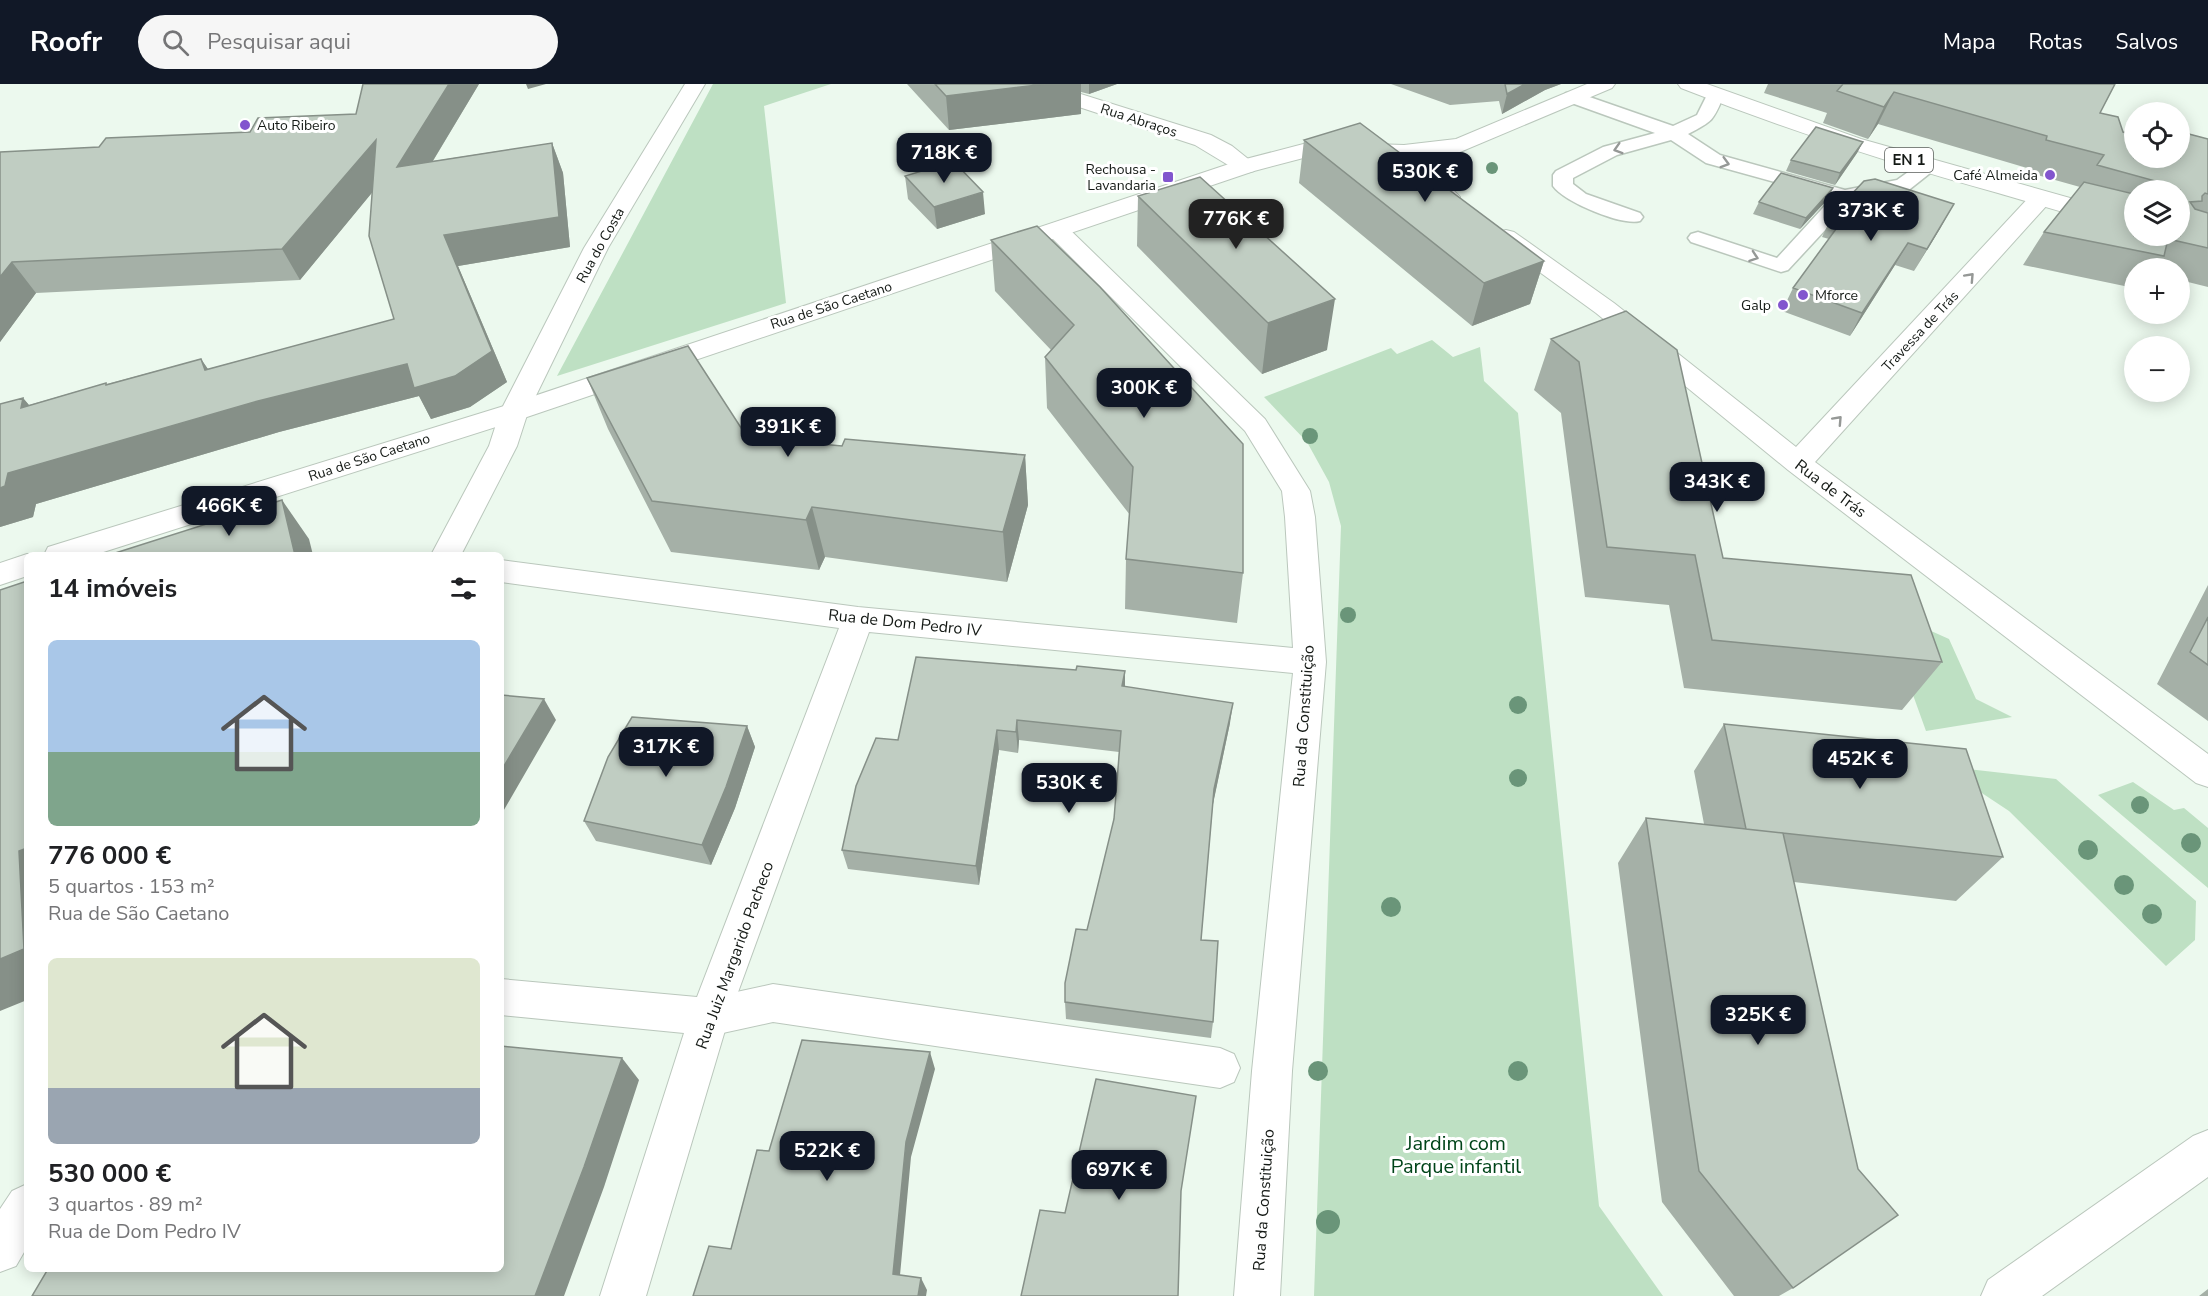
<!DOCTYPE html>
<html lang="pt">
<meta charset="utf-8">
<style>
:root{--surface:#fff;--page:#f6f6f6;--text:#202124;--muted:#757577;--accent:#111827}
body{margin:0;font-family:"Nunito Sans",sans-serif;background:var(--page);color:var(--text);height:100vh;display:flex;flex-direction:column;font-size:22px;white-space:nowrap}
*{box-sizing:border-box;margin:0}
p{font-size:20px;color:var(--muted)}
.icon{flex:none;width:33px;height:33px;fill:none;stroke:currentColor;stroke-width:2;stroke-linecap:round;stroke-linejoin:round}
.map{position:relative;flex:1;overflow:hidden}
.drawer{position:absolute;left:24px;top:468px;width:480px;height:720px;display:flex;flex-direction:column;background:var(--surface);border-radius:9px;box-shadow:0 3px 15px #0003}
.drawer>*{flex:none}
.buttons{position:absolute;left:2124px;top:18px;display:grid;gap:12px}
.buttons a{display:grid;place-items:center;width:66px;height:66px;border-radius:50%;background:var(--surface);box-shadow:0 3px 15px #0003;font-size:30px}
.price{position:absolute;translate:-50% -51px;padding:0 14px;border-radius:12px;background:var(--accent);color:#fff;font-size:20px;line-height:39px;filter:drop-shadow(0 2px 3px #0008)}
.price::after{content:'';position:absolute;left:50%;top:36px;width:18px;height:14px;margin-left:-9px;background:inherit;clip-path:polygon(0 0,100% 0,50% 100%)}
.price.active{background:#222;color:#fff}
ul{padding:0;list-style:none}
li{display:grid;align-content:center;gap:12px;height:318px;padding:0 24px}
li span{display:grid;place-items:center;height:186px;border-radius:9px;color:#555}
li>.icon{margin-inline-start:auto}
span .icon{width:108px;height:108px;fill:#fffc;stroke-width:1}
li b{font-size:26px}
h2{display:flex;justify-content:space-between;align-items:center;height:72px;padding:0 24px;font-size:26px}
header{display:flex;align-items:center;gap:36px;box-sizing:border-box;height:84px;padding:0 30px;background:var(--accent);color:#fff}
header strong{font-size:28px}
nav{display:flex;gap:33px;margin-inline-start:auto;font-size:21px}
.search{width:420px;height:54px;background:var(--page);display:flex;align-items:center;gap:15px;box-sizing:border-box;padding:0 21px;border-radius:33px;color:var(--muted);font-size:22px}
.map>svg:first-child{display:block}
.green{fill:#bee0c3}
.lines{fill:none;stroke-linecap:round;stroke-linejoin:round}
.service-casing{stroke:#bac7bc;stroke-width:3}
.pedestrian-casing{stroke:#bac7bc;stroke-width:2}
.minor-casing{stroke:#bac7bc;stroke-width:2}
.tertiary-casing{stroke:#bac7bc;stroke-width:2}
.secondary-casing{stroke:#bac7bc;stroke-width:2}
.primary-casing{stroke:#bac7bc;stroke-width:2}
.service{fill:#fff;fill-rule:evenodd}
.pedestrian{fill:#fff;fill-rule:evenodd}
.minor{fill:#fff;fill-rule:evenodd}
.tertiary{fill:#fff;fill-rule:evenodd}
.secondary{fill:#fff;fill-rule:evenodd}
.primary{fill:#fff;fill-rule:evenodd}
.tree{fill:#6a9579}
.wall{fill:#a5b0a7;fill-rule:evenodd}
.shaded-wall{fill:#869088}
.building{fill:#c0cdc2;stroke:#869088;stroke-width:1.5}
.oneway{stroke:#959896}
.poi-dot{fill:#8255ce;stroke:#fff;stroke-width:2}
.labels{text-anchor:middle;stroke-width:6;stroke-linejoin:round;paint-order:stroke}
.far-street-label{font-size:14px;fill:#141915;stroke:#fff}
.far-poi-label{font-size:14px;fill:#141915;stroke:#fff;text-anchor:end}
.shield{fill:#fff;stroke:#5a5e5b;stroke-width:1.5}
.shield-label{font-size:15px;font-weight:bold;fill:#141915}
.street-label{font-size:16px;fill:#141915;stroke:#fff}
.near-park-label{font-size:20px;fill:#004419;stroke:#fff}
</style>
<header>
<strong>Roofr</strong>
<div class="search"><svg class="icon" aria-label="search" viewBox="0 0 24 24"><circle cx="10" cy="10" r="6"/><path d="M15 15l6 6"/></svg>Pesquisar aqui</div>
<nav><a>Mapa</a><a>Rotas</a><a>Salvos</a></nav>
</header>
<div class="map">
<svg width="2208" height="1212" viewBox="0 0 2208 1212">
<rect width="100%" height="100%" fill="#ecf9ee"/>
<path class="green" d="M713,0H831L764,22L786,219L557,292Z
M1432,256L1453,273L1480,263L1484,297L1518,329L1599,1122L1663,1212H1314L1341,442L1329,398L1307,358L1264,313L1391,264L1397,270Z
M1882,525L1949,555L1976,615L2012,633L1926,647Z
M1941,682L2056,695L2196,817L2195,856L2166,882L2009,727Z
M2133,698L2174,726L2184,724L2208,744V804L2098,711Z"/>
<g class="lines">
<g class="service-casing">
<path id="service" d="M1715,6L1721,7L1724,11C1713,37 1713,37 1688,50L1720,71L1845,106L1897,96L1922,78H1936L1939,82L1910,105L1852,117L1788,186L1781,188L1691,158L1688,154L1691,150L1698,148L1777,174L1832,114L1706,79L1671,56L1617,71L1573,94V100L1586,110L1640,129L1643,133L1640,137C1622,142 1564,118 1553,102V91L1556,87L1603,63L1655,49L1566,17L1563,13L1566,9H1578L1673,42L1697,31L1709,7Z"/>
</g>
<g class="pedestrian-casing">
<path id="pedestrian" d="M773,900L1220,964L1234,970L1240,984L1234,998L1220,1004L773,938L709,952L695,946L689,933L695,920L709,914Z"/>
</g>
<g class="minor-casing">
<path id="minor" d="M1018,0H1049L1211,51L1232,62L1257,82L1254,87L1246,89L1238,87L1195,61L1021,4Z
M1404,61L1412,63L1460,113L1457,118C1434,124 1405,86 1393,68L1396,63Z
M2041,107L2049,109L2052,114L2049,119L1815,378L2208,670V703L2196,699L1788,386L1596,229L1498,158L1494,153L1498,148L1506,146L1514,148L1614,219L1796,363L2033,109Z
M1057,139L1065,141L1265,335L1310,407L1315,433L1326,578L1292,987L1280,1212H1234L1252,987L1293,589L869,548L729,933L646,1212H600L684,949L501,931V895L697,913L839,544L501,498V476L858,523L1293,564L1285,433L1282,407L1245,347L1049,151L1045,146L1049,141Z
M2208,1046V1093L2042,1212H1981L1988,1196L2193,1052Z"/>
</g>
<g class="tertiary-casing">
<path id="tertiary" d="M685,0H705L608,164L528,328L517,362L461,471H431L489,362L500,328L584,164Z
M27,1100V1163L16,1182L0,1188V1125L12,1107Z"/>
</g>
<g class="secondary-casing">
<path id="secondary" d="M1587,0H1615L1612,4L1460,68L1404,75L1311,72L1254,87L524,334L94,471H44L48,463L504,322L1238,77L1311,58L1404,61L1456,55Z
M27,470L31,471H27V492L0,501V479Z"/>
</g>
<g class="primary-casing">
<path id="primary" d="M1678,0H1707L1861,55L2134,132V146C2089,137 2043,122 1998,109C1890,79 1785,45 1681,4Z"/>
</g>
<use href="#service" class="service"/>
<use href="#pedestrian" class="pedestrian"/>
<use href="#minor" class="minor"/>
<use href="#tertiary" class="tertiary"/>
<use href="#secondary" class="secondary"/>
<use href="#primary" class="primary"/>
</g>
<g class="tree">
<circle cx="1492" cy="84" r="6"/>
<circle cx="1310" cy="352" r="8"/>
<circle cx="1348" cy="531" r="8"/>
<circle cx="1518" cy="621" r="9"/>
<circle cx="1518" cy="694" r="9"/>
<circle cx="2140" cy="721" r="9"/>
<circle cx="2191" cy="759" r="10"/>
<circle cx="2088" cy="766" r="10"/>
<circle cx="2124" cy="801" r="10"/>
<circle cx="1391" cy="823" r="10"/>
<circle cx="2152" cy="830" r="10"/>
<circle cx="1318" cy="987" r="10"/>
<circle cx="1518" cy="987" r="10"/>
<circle cx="1328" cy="1138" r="12"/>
</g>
<path class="wall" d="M479,0L433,77L552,59L563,89L570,163L458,182L507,298L470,323L431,335L419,312L279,348L36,420L33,433L0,443V320L23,314L29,321L106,299L107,300L201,275L208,285L394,235L372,108L300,196L36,209L0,258V68L99,63L250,48L356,30Z
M907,0H1117L1089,10L1081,8V30L949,46Z
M1391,0H1561L1545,6L1502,30L1499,17L1450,21Z
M1768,0H2115L2100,29L2123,48L2181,56L2185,49L2208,55V203L2180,196V184H2134V204L2023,181L2044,148L2080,103L2027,88V84L1878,40L1868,55L1823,39L1827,29L1764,9ZM2134,106H2180L2134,152Z
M1304,56L1544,177L1530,220L1472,242L1299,99Z
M1863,58L1857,69L1835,101L1786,87L1791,76Z
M905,92L985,130L937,145L908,115Z
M1833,104L1828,115L1800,145L1753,130L1759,118Z
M1138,112L1327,266L1262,290L1137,162Z
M1833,130L1941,143L1914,187L1895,181L1850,252L1782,227L1793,204L1829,155L1822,153Z
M1037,142L1243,489L1237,539L1125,525L1126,475L1130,431L1047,324L1045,273L1051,266L995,207L991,156Z
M1626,227L1723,474L1942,578L1902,626L1684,604L1669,521L1585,513L1561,329L1534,306L1551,255Z
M587,294L747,353L842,362L1025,371L1028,421L1007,498L825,473L819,486L671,468L608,345Z
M2208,501V637L2157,600Z
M1125,603L1230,639L1213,719L1201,856L1213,938L1211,954L1066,935L1065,918L1087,846L1114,735L1119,668L1019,656L1018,669L999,666L979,801L848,785L842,766L898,656Z
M1724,640L2003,773L1956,817L1794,798L1793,1204L1779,1212H1734L1662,1118L1618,779L1646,734L1704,740L1694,687Z
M747,642L755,663L735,724L711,781L596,757L584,737Z
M2208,1205V1212H2199Z"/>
<path class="shaded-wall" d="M449,0H479L411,113L397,83Z
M526,0H546L528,5Z
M1046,0H1081V30L949,46L946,12Z
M1089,0H1117L1089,10Z
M1525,0H1561L1545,6L1502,30L1507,10Z
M1894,8L1878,40L1868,55L1884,23Z
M376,56L390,87L300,196L282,165Z
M1863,58L1857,69L1835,101L1840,89Z
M552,59L563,89L570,163L458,182L507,298L470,323L431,335L419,312L279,348L36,420L33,433L0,443V404L8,389L258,317L407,280L444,151Z
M1833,104L1828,115L1800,145L1806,134Z
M983,108L985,130L937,145L934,123Z
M1954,120L1941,143L1914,187L1927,165Z
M1908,159L1895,181L1850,252L1862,229Z
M1544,177L1530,220L1472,242L1484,199Z
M12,178L36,209L0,258V193Z
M1335,215L1327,266L1262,290L1268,239Z
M201,275L222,306L205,286Z
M23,314L49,345L21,324Z
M1025,371L1028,421L1007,498L1003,448Z
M282,416L309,455L313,471H295Z
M812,423L825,473L819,486L806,436Z
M1125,587V608L1122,602Z
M544,615L556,636L501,731V687Z
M1233,619L1230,639L1212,725L1214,705Z
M1017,636L1019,656L1018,669L1016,648Z
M747,642L755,663L735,724L711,781L702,761Z
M997,646L999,666L979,801L976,782Z
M27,764V916L0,927V875L19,767Z
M930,968L935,985L911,1073L899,1202L893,1190L906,1058Z
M622,974L639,996L604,1103L564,1212H535Z
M921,1194L927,1206L926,1212H918Z"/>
<path class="building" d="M363,0H449L397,83L552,59L559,133L444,151L492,267L455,292L414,304L407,280L258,317L8,389L5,402L0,404V320L23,314L21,324L106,299V301L201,275L205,286L394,235L369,152L376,56L282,165L12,178L0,193V68L99,63L106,54L250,48L258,34L356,30Z
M935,0H1046L946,12Z
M1505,0H1525L1507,10Z
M1843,0H2115L2100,29L2118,33L2123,48L2134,50V74H2180V56H2184L2185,49L2208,55V110L2205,109L2202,112V117L2190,118L2195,125L2208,129V164L2168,155L2164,172L2044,148L2084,98L2134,110V152H2180V106H2159V98L2097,81L2104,71L2046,56L2047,52L1894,8L1884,23L1837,7Z
M1360,39L1544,177L1484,199L1304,56Z
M1816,43L1863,58L1840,89L1791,76Z
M945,80H956L983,108L934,123L905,92Z
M1781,89L1833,104L1806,134L1759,118Z
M1200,93L1335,215L1268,239L1138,112Z
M1875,95L1954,120L1927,165L1908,159L1862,229L1793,204L1844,134L1833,130L1864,97Z
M1037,142L1100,203L1243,360V489L1126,475L1133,383L1045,273L1074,241L991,156Z
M1626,227L1677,266L1723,474L1911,491L1942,578L1712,556L1695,471L1607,463L1579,278L1551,255Z
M688,262L747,353L842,362L845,355L1025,371L1003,448L812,423L806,436L652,417L587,294Z
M282,416L295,471H109Z
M27,497V764L19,767L24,865L0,875V506Z
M2208,533V581L2190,568Z
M916,573L1076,586L1077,582L1125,587L1122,602L1233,619L1214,705L1201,856L1218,857L1213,938L1065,918V899L1076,845L1087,846L1114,735L1121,647L1017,636L1016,648L997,646L976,782L842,766L856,702L876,654L898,656Z
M501,611L544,615L501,687Z
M632,633L747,642L726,703L702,761L584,737L608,673Z
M1724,640L1966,665L2003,773L1746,745Z
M1646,734L1783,749L1858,1085L1898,1131L1793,1204L1699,1087Z
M802,956L930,968L906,1058L893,1190L921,1194L918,1212H693L709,1162L731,1165L757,1066L769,1067Z
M501,962L622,974L584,1083L535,1212H32L48,1185H501Z
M1096,995L1196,1012L1181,1107L1178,1212H1021L1040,1126L1065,1129Z"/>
<defs><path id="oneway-chevron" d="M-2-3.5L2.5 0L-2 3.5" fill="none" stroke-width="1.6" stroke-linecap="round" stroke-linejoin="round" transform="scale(1.5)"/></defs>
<g class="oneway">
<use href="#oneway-chevron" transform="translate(1618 65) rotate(163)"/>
<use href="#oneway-chevron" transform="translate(1725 79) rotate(16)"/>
<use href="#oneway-chevron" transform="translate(1754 173) rotate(19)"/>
<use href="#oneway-chevron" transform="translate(1970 193) rotate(-47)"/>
<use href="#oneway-chevron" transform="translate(1838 336) rotate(-47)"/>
</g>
<g class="poi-dot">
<circle cx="245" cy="41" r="6"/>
<circle cx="2050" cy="91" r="6"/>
<rect x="1162" y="87" width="12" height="12" rx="3"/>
<circle cx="1803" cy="211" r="6"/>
<circle cx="1783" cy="221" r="6"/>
</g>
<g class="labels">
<g class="far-street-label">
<text transform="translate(1139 36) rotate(18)" y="5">Rua Abraços</text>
<text transform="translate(600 161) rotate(-61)" y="5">Rua do Costa</text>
<text transform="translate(831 221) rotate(-18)" y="5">Rua de São Caetano</text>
<text transform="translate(1920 247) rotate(-47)" y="5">Travessa de Trás</text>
<text transform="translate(369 373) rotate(-18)" y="5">Rua de São Caetano</text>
</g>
<g class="far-poi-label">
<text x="257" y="46" text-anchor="start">Auto Ribeiro</text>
<text x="1156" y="90">Rechousa -<tspan x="1156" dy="16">Lavandaria</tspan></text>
<text x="2038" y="96">Café Almeida</text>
<text x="1815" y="216" text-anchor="start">Mforce</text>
<text x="1771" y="226">Galp</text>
</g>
<rect class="shield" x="1885" y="64" width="48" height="24" rx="4.5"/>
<g class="shield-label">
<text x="1909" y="81">EN 1</text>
</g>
<g class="street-label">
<text transform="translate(1831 404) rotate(37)" y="6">Rua de Trás</text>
<text transform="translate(905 538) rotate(6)" y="6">Rua de Dom Pedro IV</text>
<text transform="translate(1303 632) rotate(-86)" y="6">Rua da Constituição</text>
<text transform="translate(734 871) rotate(-70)" y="6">Rua Juiz Margarido Pacheco</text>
<text transform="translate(1263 1116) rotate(-86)" y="6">Rua da Constituição</text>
</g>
<g class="near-park-label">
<text x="1456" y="1066">Jardim com<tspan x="1456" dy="23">Parque infantil</tspan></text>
</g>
</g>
</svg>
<div class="buttons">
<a><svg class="icon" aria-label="locate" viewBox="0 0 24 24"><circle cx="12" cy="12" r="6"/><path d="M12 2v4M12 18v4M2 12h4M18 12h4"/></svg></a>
<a><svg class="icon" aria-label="layers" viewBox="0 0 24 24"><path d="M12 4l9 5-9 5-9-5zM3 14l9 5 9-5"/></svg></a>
<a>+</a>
<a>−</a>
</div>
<b class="price" style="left:944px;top:100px">718K €</b>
<b class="price" style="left:1425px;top:119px">530K €</b>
<b class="price" style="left:1871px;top:158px">373K €</b>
<b class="price active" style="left:1236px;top:166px">776K €</b>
<b class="price" style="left:1144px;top:335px">300K €</b>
<b class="price" style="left:788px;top:374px">391K €</b>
<b class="price" style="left:1717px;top:429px">343K €</b>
<b class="price" style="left:229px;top:453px">466K €</b>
<b class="price" style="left:666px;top:694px">317K €</b>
<b class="price" style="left:1860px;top:706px">452K €</b>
<b class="price" style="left:1069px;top:730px">530K €</b>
<b class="price" style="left:1758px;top:962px">325K €</b>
<b class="price" style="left:827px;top:1098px">522K €</b>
<b class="price" style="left:1119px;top:1117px">697K €</b>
<section class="drawer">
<h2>14 imóveis<svg class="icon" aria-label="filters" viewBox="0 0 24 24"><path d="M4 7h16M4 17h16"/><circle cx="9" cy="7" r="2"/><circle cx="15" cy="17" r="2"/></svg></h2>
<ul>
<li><span style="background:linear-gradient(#a9c7e8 60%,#7fa58c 0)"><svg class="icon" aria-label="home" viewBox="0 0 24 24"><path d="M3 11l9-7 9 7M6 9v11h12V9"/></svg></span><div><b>776 000 €</b><p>5 quartos · 153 m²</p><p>Rua de São Caetano</p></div></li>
<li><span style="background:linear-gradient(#dfe7d0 70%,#9aa5b1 0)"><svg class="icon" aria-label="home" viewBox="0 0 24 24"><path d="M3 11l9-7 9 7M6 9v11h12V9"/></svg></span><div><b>530 000 €</b><p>3 quartos · 89 m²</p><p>Rua de Dom Pedro IV</p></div></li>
</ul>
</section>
</div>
